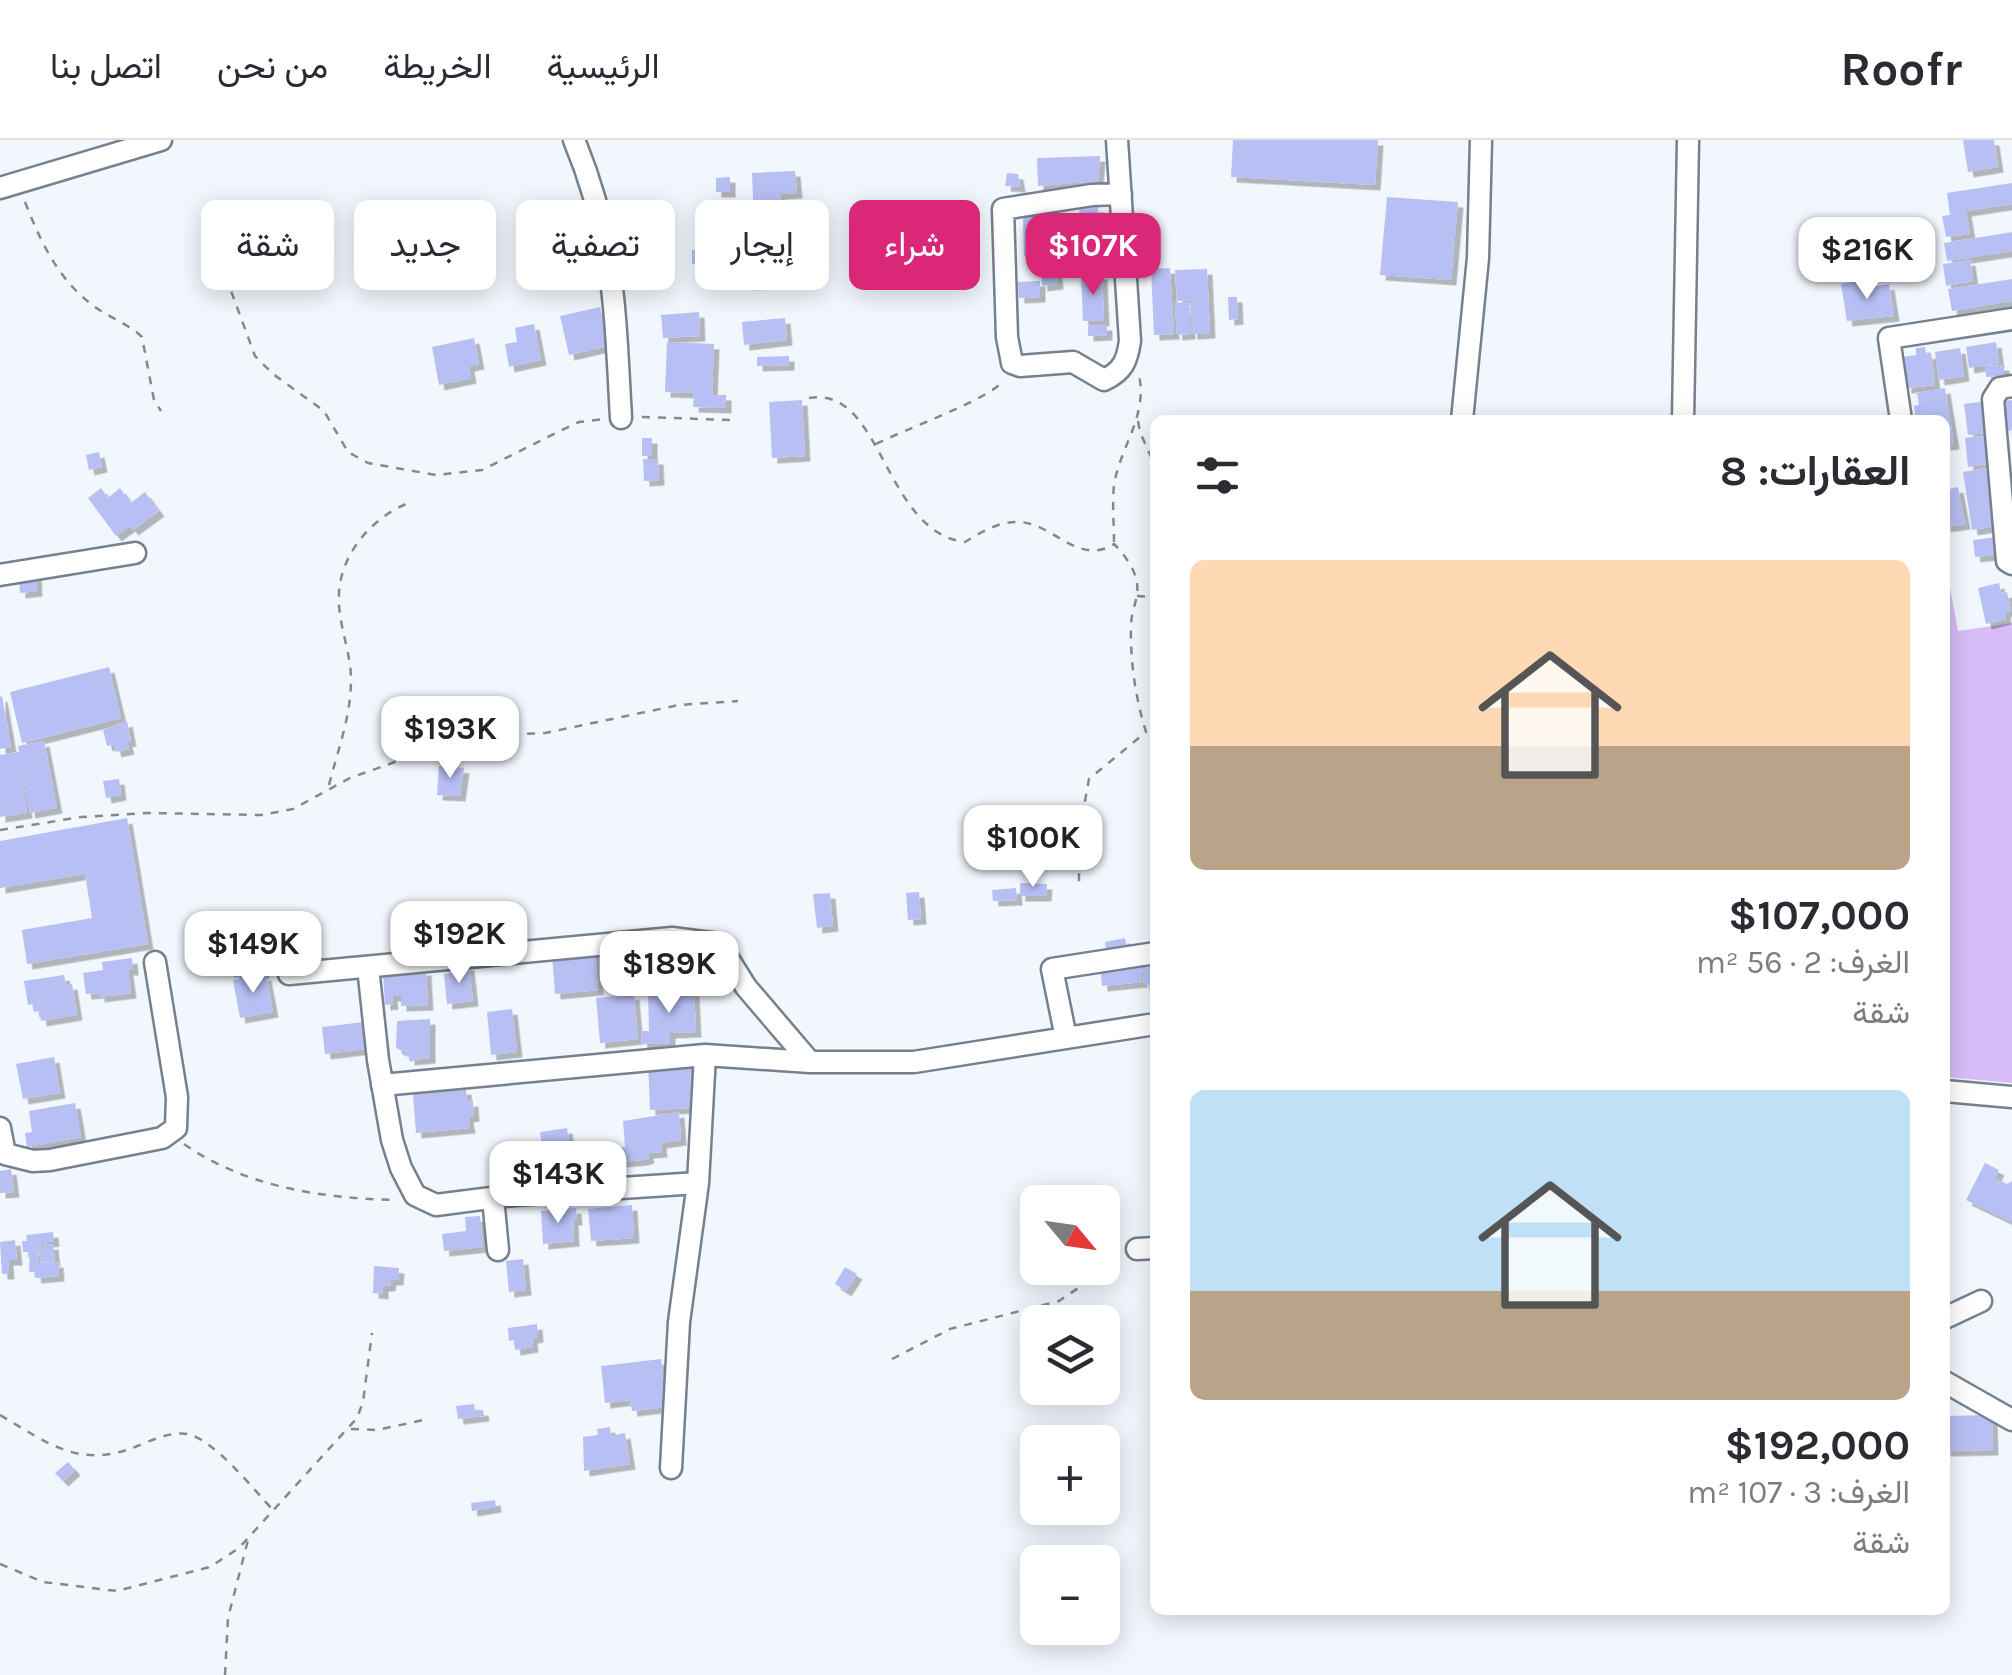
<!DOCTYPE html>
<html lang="ar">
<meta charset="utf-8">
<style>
:root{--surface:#fff;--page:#f7f7f7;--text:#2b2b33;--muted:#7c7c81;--line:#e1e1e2;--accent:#db2777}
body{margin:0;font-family:Karla,Vazirmatn,sans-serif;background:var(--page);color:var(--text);direction:rtl;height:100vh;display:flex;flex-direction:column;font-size:38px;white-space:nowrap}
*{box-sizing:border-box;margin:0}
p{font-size:32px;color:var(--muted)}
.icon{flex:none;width:55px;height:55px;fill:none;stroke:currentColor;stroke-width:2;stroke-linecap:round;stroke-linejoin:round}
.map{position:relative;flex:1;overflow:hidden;direction:ltr}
.details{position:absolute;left:1150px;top:275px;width:800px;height:1200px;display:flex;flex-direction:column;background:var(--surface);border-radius:15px;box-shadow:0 5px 25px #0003;direction:rtl}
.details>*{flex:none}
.hud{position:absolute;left:30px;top:60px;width:950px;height:90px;direction:rtl;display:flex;gap:20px}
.needle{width:65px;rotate:119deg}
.buttons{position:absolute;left:1020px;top:1045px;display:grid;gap:20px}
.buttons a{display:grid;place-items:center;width:100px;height:100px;border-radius:15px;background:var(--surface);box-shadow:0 5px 25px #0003;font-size:50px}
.price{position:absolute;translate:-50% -85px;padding:0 22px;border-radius:20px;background:#fff;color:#222;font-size:32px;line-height:65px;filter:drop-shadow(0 2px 5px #0008)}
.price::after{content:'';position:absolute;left:50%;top:60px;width:30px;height:22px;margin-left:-15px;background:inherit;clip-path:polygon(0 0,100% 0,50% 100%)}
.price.on{background:var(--accent);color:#fff}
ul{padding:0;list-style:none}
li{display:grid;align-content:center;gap:20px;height:530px;padding:0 40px}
li span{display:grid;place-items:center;height:310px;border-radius:15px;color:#555}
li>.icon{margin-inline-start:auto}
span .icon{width:180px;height:180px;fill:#fffc;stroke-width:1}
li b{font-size:42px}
h2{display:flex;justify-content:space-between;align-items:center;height:120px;padding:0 40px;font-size:42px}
.pill{padding:0 35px;border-radius:15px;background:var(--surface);box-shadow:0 5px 25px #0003;font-size:35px;line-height:90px}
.pill.on{background:var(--accent);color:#fff}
header{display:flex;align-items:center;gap:60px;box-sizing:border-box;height:140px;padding:0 50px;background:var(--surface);border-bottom:2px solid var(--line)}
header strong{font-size:48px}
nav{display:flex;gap:55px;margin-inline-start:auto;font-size:35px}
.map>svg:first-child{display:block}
.green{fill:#d8bdf9}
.building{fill:#b8bff4;filter:url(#shadow)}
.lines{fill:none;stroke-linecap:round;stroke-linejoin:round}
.minor-casing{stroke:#75818e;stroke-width:25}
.path{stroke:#83898f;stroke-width:2.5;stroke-dasharray:8 8;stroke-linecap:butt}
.minor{stroke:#fff;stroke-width:20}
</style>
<header>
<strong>Roofr</strong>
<nav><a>الرئيسية</a><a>الخريطة</a><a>من نحن</a><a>اتصل بنا</a></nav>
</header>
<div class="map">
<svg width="2012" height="1535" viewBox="0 0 2012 1535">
<defs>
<filter id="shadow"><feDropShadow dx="5.5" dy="5.5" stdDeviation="0" flood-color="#0004"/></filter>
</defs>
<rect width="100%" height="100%" fill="#f1f7fd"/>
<path class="green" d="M1947,432L1958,491L2012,483V943L1945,937Z"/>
<path class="building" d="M1233,0H1378L1375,45L1231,37Z
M1963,0H1994L1998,27L1968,32Z
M1100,16L1098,41L1038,46L1037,18Z
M795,31L797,53L780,54L781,82L754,83L752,33Z
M1007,33L1018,34L1020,47L1005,46Z
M730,37V52H716V38Z
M2012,43V64L1966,71L1970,94L1946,97L1942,76L1950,75L1947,53Z
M1387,57L1458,62L1451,140L1380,135Z
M1098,67L1099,108L1081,109L1079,68Z
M1023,74H1045L1047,115L1024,116Z
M2012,92V111L1947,121L1944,103Z
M692,110H706V124H692Z
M1970,120L1973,141L1946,146L1943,124Z
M760,121L761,144L749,145L748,122Z
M1170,128L1174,194L1154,195L1151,129Z
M1207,129L1210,193L1192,194L1190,160L1177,161L1175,130Z
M1057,131L1058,144L1042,146L1041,132Z
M1102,134L1104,181H1083L1081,135Z
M2012,139V161L1952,171L1948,149Z
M1040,141V157L1019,158L1018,142Z
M1858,141L1859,149L1889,144L1894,176L1847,181L1841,144Z
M1228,157H1237L1238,179L1229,180Z
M1189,162L1190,194L1177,195L1175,163Z
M600,167L608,206L569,215L560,176Z
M699,172L700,196L663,198L661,175Z
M785,178L787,200L744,205L742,182Z
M534,184L541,220L509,227L505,204L517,202L515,188Z
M1107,185V195L1088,196V186Z
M474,198L479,224L469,226L471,238L439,245L432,207Z
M667,202L714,204L712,255H726V268L693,267L694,253L665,252Z
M1996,202L1999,223L1969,228L1966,207Z
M1925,207L1926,214L1931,213L1935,245L1906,248L1903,217L1916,215V208Z
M1960,208L1964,236L1939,240L1935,212Z
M789,216V225L757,226V217Z
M2004,225V236L1986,237L1985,226Z
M1945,248L1954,304L1945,305V280H1916L1914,266L1919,265L1917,253Z
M802,260L805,316L772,318L769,262Z
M2012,260V290L2007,291L2003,261Z
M1989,261L1993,292L1968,295L1964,264Z
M1990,295L1993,323L1968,327L1965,298Z
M642,298H652V316H642Z
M99,312L102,327L89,330L86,315Z
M643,319H658L659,340L644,341Z
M1987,328L1996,386L1972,390L1963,332Z
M1958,347L1965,384L1945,387V350Z
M101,348L108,358L120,348L131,363L145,352L159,371L133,390L130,386L116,396L88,358Z
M1998,397L2000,414L1975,417L1973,400Z
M36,432L37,451L20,453L19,434Z
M1999,443L2001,453L2007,452L2011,471L2005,472L2006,479L1986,484L1978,448Z
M109,527L121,578L22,603L10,552Z
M2,556L11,607L0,609V557Z
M127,581L131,601L127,602L129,609L116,612L114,604L107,606L103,590Z
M44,601L57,668L30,673L20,620L27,673L0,677V615L19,612L18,606Z
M439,626L464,628L460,656L437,655Z
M119,639L121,655L106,658L103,641Z
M127,678L148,804L27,824L22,790L92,778L85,734L0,748V701Z
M1020,743L1047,744L1046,756H1020Z
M1016,748L1017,760L993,761L992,750Z
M919,752L921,779L908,780L906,753Z
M830,753L833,786L817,788L813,754Z
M1125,798L1127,809L1106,812L1105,802Z
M595,811L598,850L555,854L552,814Z
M132,818L133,830H128L131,853L99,857V853L86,854L83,833L103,830L102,822Z
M1140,818L1142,842L1102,846L1100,822Z
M1155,819V844L1144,845L1142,821Z
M262,821L264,833L234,838L233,825Z
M469,825L473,861L447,864L444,834L458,832V826Z
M426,830L428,865L401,866V856H392L393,864L385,865L383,833Z
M64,835L66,845L72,844L77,875L41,881L40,871L34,872L33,864L28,865L24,841Z
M266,835L273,872L240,878L233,840Z
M694,851L696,892L670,893V903L642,904L641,891H649L648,852Z
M634,854L638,899L600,903L596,858Z
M512,869L517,912L491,915L487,872Z
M430,879V918L409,920V915L404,916V912L396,908L397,881Z
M364,882L367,909L325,914L322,887Z
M54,917L60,953L23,959L16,924Z
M690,921L691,968L650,970L648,923Z
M466,949L467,962L473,961L474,976L468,977L470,988L416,993L413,954Z
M75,963L81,997L27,1007L25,993L32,992L29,971Z
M679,972L681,1000L661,1003L662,1012L648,1013L649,1018L642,1020L621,1022L620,1007H625L623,981Z
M567,988L572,1023L545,1027L540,992Z
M1985,1023L1999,1030L1995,1038L2007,1044L2012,1041V1082L1966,1060Z
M11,1029L14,1052L0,1053V1031Z
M632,1065L634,1098L591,1101L588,1069Z
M576,1068L577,1080H573L574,1101L543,1104L541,1071Z
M480,1076L483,1107L444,1111L442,1094L466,1091L465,1077Z
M53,1092L54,1101L41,1103L42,1108L31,1111L38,1110L39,1123L58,1122L59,1136L36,1138L35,1132H29L30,1112H23L22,1101H27L26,1095Z
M15,1100L17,1120H8L9,1134H2L0,1102Z
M53,1104L55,1121L41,1122L39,1110L44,1109L43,1105Z
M523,1119L526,1150L509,1152L506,1121Z
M374,1126L399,1128L398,1140H391L390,1146H383V1154L373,1153Z
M845,1127L857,1134L846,1151L835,1144Z
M537,1184L538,1197L532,1198L533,1207L515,1210L514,1200L509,1201L508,1188Z
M661,1219L667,1267L632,1271L630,1260L605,1263L601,1226Z
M474,1264L475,1271L483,1270L484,1276L458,1279L456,1266Z
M1992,1275L1993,1310L1945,1311V1276Z
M610,1287L611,1296L625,1293L630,1324L584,1331L583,1297L598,1295L597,1289Z
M68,1322L75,1330L63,1341L55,1333Z
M495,1360L496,1367L472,1371L471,1363Z"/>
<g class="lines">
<g class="minor-casing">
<path id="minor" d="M574,0C615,98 615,174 621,278
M1117,0L1130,201C1127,221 1123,231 1104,240L1073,222L1020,226L1012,223L1007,197L1003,69L1092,55L1121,54
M0,48L161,0
M2012,246L2000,248L1993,259L2007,421L2012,424
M1462,280L1478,118L1481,0
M1683,280L1688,0
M1901,280L1889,198L2012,179
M0,435L135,413
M368,827L378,920L392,1000L401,1028L415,1055L436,1065L514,1055L698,1043
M289,834L672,798L719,804L746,847L810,922
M1066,898L1052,829L1155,813
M382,945L705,915L810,922H914L1155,884
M1945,951L2012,957
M0,988L5,1014L33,1021L50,1020L162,998L176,988L177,957L155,822
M493,1058L498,1110
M1137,1109L1155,1108
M1945,1178L1981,1161
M1945,1242L2012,1280
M671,1328L679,1182L698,1043L705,915"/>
</g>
<path class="path" d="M25,62C41,103 59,141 95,167C110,178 129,184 142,197L154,260L161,271
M239,122L231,136L230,148L255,216L273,234L324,271L348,312L368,323L436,335L482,330L562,290L579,282L604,279
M809,258C883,245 883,392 965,402C980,393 999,381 1018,382C1052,382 1079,427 1114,404C1124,414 1136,430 1137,444C1139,455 1132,471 1131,483C1130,520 1135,556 1146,592L1089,639L1079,694V744
M642,277L731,280
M1138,281L1140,292L1155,326
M876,304C903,290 987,260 1002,242
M1114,402C1114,383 1112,363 1114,345C1120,307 1148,276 1139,235
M1137,456L1155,457
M329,645C338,609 351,577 351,539C351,511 337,482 339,453C341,414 371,379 406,364
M0,690L81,677L148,673L261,675L293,669L350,638L468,596L545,593L679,565L738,561
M184,1004C245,1047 321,1058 395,1060
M892,1219L950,1189L1059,1161L1123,1118
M0,1275C48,1303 78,1329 135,1307C150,1301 171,1291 187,1294C214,1299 254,1350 273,1370
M351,1289L377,1290L428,1279
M0,1424L43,1442L117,1451L210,1427L239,1408L357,1278L363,1262L372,1193
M225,1535L228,1478L248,1400"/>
<use href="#minor" class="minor"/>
</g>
</svg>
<div class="buttons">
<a><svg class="needle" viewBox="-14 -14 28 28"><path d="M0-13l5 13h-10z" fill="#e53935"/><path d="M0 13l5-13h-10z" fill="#7c7c81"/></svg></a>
<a><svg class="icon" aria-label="layers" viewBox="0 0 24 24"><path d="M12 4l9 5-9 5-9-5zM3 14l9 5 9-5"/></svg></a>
<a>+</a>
<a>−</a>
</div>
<b class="price on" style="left:1093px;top:158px">$107K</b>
<b class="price" style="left:1867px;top:162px">$216K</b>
<b class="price" style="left:450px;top:641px">$193K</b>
<b class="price" style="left:1033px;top:750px">$100K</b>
<b class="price" style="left:459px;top:846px">$192K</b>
<b class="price" style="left:253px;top:856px">$149K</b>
<b class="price" style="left:669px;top:876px">$189K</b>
<b class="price" style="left:558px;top:1086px">$143K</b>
<div class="hud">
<a class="pill on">شراء</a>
<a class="pill">إيجار</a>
<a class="pill">تصفية</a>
<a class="pill">جديد</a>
<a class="pill">شقة</a>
</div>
<section class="details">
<h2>العقارات: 8<svg class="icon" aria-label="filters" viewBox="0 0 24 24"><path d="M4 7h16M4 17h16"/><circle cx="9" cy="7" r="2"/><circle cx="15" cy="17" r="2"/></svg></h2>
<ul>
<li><span style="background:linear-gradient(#ffd9b3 60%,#b9a48a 0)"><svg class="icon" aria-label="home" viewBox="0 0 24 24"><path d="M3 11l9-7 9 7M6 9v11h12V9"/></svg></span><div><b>$107,000</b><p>الغرف: 2 · 56 m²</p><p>شقة</p></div></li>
<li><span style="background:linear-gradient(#bfe0f5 65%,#b9a48a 0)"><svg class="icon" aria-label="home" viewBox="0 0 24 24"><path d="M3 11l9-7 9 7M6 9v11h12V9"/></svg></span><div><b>$192,000</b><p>الغرف: 3 · 107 m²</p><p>شقة</p></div></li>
</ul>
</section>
</div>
